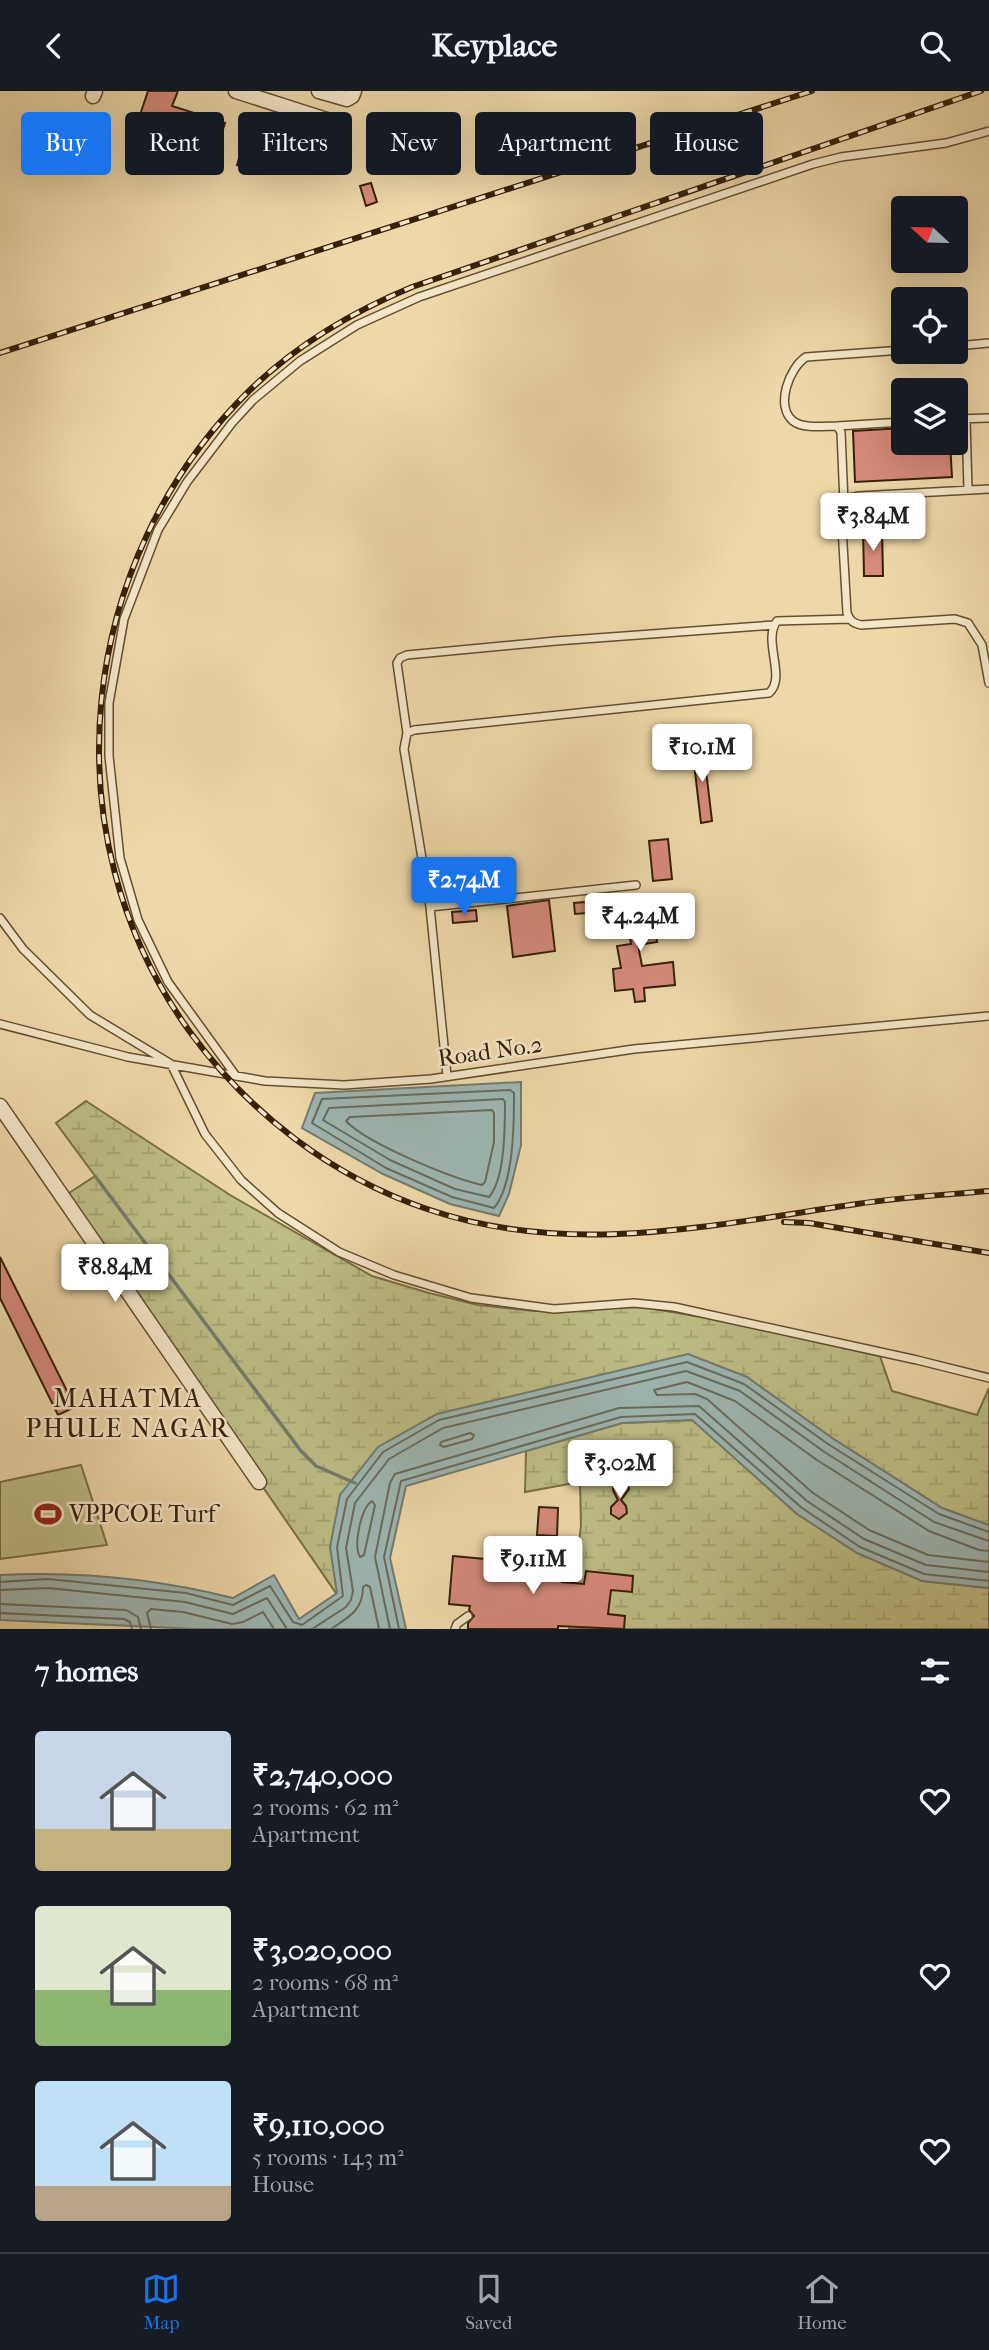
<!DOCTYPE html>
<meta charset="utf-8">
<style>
:root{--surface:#171b24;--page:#20242c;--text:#f1f3f6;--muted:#9ea1a6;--line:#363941;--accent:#1a73e8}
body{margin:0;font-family:"IM FELL French Canon",serif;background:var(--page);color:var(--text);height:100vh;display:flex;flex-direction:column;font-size:26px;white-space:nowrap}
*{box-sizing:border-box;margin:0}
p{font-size:23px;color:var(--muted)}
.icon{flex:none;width:38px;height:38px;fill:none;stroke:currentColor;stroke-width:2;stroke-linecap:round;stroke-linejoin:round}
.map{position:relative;height:1538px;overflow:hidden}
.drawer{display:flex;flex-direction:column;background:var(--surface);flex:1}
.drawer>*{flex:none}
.guide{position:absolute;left:21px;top:21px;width:948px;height:63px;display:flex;gap:14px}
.needle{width:46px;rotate:292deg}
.fabs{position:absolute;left:891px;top:105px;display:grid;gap:14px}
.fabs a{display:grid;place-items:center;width:77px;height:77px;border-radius:7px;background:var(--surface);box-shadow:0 7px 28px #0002;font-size:35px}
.price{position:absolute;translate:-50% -60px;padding:0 16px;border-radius:7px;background:#fff;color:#222;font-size:23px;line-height:46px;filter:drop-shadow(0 2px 4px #0008)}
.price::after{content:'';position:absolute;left:50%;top:42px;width:21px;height:16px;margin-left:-10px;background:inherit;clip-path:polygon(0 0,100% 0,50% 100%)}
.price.on{background:var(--accent);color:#fff}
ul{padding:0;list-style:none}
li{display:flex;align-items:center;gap:21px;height:175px;padding:0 35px}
li span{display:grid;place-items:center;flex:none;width:196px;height:140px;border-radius:7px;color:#555}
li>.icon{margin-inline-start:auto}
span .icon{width:84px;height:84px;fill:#fffc;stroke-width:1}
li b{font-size:30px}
h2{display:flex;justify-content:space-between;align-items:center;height:84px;padding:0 35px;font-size:30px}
.chip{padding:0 24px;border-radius:7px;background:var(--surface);box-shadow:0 7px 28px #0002;font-size:24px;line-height:63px}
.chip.on{background:var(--accent);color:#fff}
header{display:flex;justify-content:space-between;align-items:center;height:91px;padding:0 35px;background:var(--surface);font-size:32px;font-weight:800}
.tab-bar{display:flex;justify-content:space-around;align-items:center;height:98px;border-top:2px solid var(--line);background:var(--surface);font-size:19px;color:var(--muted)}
.tab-bar a{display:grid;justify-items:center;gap:4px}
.tab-bar .on{color:var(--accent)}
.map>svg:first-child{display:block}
.wetland{fill:url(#wetland-marsh);stroke:#7a6f46;stroke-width:2}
.pitch{fill:#bdbd85;stroke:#7a6f46;stroke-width:2}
.water{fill:#9eb7b4;stroke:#747b6e;stroke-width:2}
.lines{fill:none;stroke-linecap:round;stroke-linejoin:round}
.shore{stroke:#6a6c5d;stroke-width:2}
.stream{stroke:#747b6e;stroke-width:3.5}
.building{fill:#d68b7b;stroke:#362106;stroke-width:2}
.service-casing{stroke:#644f2f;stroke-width:10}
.minor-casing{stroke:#644f2f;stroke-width:17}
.service{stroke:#f3e6c7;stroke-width:7}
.minor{stroke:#f3e6c7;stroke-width:14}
.rail-casing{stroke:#362106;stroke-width:6}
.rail{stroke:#f3e6c7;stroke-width:3.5;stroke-dasharray:10;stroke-linecap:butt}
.labels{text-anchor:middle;stroke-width:5;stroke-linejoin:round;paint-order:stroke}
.street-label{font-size:24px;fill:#362106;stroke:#f3e6c7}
.poi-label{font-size:24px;fill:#362106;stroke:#f3e6c7;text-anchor:start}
.neighbourhood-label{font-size:26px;letter-spacing:2px;fill:#362106;stroke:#f3e6c7}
</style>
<header><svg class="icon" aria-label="back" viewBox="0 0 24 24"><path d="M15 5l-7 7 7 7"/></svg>Keyplace<svg class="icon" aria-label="search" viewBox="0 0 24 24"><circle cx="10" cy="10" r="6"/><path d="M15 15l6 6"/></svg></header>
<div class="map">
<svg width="989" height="1538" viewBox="0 0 989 1538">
<defs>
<pattern id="wetland-marsh" width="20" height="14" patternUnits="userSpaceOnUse" patternTransform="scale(1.75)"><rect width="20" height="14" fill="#bdbd85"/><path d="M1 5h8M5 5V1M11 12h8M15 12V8" fill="none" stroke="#a3a271"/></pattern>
</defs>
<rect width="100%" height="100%" fill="#edd8a9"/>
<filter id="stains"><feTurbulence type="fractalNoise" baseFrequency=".00286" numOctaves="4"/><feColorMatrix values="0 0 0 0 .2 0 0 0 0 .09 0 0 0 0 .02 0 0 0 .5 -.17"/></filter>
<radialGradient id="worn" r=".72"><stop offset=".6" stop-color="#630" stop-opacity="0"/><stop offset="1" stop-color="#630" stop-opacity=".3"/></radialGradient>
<path class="wetland" d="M86,1010L230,1104L372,1185L429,1202L478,1214L534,1220L642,1216L707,1227L880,1265L892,1300L977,1324L989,1297V1435L942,1417L832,1347L749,1288L437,1323L338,1505L63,1106L95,1085L56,1032Z
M693,1329L797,1423L922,1490L989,1497V1538H569L581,1434L580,1391L525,1401L526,1360L622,1332Z"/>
<path class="pitch" d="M81,1374L107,1454L0,1468V1391Z"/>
<path class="water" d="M521,991V1054L509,1103L499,1125L450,1113L383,1083L302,1037L315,1002Z
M688,1263L747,1286L832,1347L942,1417L989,1434V1497L922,1490L857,1462L797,1423L692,1329L622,1332L406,1395L390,1467L406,1538H196L0,1529V1484C77,1480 158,1488 233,1507L274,1484L299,1528L337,1502L330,1456L340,1404L378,1356L437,1323Z"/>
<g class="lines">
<path class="shore" d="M510,999L514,1002C514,1032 514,1093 494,1117L452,1106L386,1077L312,1032L322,1008Z
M503,1008L505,1011C505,1036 505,1088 489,1106L455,1098L390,1069L323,1029L329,1017Z
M492,1019L494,1022V1051L485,1091L482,1094C451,1087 366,1052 346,1030L350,1026Z
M470,1342L474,1344L472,1348L444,1356L440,1354L441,1351Z
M372,1410L375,1414L364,1464L360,1466C353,1454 361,1417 372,1410Z
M989,1460L979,1459L929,1440L817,1369L735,1310L687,1291L654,1299L657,1304L695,1303L707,1308L813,1402L869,1439L928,1464L989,1471
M0,1491L48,1488L186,1502L233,1514L270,1495L293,1531L302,1534L343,1505L337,1456L347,1408L383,1361L439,1329L687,1271L744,1293L828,1353L939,1423L989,1441
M0,1499L48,1497L185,1511L233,1523L267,1507L287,1538
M0,1513L126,1519L138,1526L141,1538
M0,1522L124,1528L130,1531L132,1538
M151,1538L147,1522L151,1518L183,1521L232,1533L243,1531L263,1521L274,1538
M312,1538L346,1516L351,1509L353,1500L346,1457L355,1412L389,1368L443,1337L686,1280L740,1300L823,1360L934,1431L989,1450
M331,1538C349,1526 363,1519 363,1496L366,1494L370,1496L379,1538
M390,1538L375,1466L390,1392L395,1383L619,1317L699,1315L807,1410L864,1448L926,1474L989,1481
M399,1538L384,1466L401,1390L621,1326L695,1323L802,1417L860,1456L924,1483L989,1490"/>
<path class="stream" d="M95,1085L301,1360L316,1375L355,1392"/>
</g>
<path class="building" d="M148,0H178L172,15L225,32L213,70L174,57L177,48L149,38L148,41L136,36Z
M273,36L290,41L280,71L270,68L266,83L237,74L241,60L248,63L252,48L256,50L259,39L271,42Z
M371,92L377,111L366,115L360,95Z
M903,337V352H950L952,386L855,391L853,340Z
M863,438H882L883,485H864Z
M703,654L712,730L701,732L692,655Z
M668,748L672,788L653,790L649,750Z
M649,804L657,851L638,854L642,875L673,871L675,894L644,897L645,910L635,911L633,898L615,900L613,878L621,877L617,855L631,853L624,808Z
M549,809L555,860L513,866L507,815Z
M597,810L598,821L575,823L574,812Z
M476,819L477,830L453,832L452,821Z
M0,1166L75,1316L58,1324L0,1207Z
M622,1389L627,1392L629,1398L621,1409L626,1415L627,1422L619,1428L611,1423V1416L618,1409L613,1399L614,1393Z
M539,1416L558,1417L557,1445L537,1444Z
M453,1465L564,1475L562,1491L584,1493L586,1480L633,1485L632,1501L611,1499L608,1523L625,1525L624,1538L558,1535V1538H468V1532L474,1525L469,1519L470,1515L449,1513Z"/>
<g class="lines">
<g class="service-casing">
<path id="service" d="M956,255L989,252
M956,328L989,327
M966,328L968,399
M837,335L903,331
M989,398L859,405L850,407L841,419L847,522C850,530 853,532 861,534L955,528L968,532L982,554L989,592
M844,412L841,341L837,335C825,335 803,338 793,330C775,315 789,277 806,266L903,259
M407,642L397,572L400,567L407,564L556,550L774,534
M430,816L636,794
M0,827L23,858L90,924L171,973L205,1043L241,1089L278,1122L339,1161L394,1184L471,1207L554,1218L634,1212L674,1216L917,1269L989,1287
M0,933L128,966L265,990L344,994L431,988L634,958L989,925
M236,985L168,891L138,829L120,767L109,665V612L124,528L158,439L187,391L232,332L253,309L300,270L357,234L419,206L813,73L841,66L946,52L989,40
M447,985L430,816L404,658L407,642L414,639L769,602C787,587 762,549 777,530L849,528
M455,1538L457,1533L468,1525"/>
</g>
<g class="minor-casing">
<path id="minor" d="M236,0L333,31
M319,0L347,8L352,5L354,0
M93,5L95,0
M0,1015L259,1391"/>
</g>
<use href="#service" class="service"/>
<use href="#minor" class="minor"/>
<g class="rail-casing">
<path id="rail" d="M981,0L412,196C352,221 296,254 249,300C77,469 47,744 190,941C249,1022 332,1086 427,1118C571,1167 711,1134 857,1113C900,1106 945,1104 989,1100
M0,262L812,0
M784,1131L809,1132L989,1162"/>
</g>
<use href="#rail" class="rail"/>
</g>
<defs>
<g id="stadium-bare" transform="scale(2.1)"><path d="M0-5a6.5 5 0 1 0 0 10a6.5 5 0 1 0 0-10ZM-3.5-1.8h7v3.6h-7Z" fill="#8f2418" stroke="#f3e6c7" stroke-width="2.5" paint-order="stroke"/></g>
</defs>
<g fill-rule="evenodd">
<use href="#stadium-bare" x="48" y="1423"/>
</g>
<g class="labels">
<g class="street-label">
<text transform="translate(490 960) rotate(-8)" y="8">Road No.2</text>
</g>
<g class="poi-label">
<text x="69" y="1431">VPPCOE Turf</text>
</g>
<g class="neighbourhood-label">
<text x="128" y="1316">MAHATMA<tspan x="128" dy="30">PHULE NAGAR</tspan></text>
</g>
</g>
<rect width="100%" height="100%" filter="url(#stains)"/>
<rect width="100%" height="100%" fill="url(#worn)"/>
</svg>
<div class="fabs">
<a><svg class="needle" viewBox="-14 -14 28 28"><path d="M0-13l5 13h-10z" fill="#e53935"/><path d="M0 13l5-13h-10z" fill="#9ea1a6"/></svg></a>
<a><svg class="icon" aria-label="locate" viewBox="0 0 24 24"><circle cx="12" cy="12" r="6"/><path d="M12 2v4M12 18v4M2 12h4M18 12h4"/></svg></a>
<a><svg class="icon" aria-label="layers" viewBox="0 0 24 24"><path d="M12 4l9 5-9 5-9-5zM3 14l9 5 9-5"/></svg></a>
</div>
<b class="price" style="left:873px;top:462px">₹3.84M</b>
<b class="price" style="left:702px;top:693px">₹10.1M</b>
<b class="price on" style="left:464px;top:826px">₹2.74M</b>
<b class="price" style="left:640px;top:862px">₹4.24M</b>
<b class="price" style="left:115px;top:1213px">₹8.84M</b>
<b class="price" style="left:620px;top:1409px">₹3.02M</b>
<b class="price" style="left:533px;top:1505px">₹9.11M</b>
<div class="guide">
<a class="chip on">Buy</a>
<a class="chip">Rent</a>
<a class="chip">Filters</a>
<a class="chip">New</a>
<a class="chip">Apartment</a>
<a class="chip">House</a>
</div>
</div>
<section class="drawer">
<h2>7 homes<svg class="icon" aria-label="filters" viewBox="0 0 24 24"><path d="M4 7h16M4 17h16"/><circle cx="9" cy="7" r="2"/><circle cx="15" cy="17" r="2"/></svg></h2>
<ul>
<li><span style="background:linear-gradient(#c9d6e8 70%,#c2b280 0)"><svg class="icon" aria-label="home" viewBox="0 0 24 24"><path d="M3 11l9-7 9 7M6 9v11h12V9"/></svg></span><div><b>₹2,740,000</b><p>2 rooms · 62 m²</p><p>Apartment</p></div><svg class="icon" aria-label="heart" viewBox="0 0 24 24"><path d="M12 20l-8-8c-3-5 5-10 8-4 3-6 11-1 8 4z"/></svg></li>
<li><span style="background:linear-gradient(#dfe7d0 60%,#8fb573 0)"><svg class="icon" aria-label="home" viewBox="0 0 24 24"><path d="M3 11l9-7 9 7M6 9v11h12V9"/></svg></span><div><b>₹3,020,000</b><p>2 rooms · 68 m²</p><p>Apartment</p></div><svg class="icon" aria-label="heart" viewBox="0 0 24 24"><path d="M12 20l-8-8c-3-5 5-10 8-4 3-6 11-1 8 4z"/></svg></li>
<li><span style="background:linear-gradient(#bfe0f5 75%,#b9a48a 0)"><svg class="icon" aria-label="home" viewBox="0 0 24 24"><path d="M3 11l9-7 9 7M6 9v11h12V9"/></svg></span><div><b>₹9,110,000</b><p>5 rooms · 143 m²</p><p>House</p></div><svg class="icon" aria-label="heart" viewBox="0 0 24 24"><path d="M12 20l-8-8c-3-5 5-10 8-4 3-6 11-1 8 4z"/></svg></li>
</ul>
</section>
<nav class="tab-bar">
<a class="on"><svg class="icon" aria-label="map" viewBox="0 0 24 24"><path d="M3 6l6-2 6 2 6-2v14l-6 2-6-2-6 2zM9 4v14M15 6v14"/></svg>Map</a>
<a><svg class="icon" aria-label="saved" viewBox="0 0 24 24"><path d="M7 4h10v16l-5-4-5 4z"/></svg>Saved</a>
<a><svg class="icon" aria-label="home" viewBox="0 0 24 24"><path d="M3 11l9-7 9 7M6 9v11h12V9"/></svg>Home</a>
</nav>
